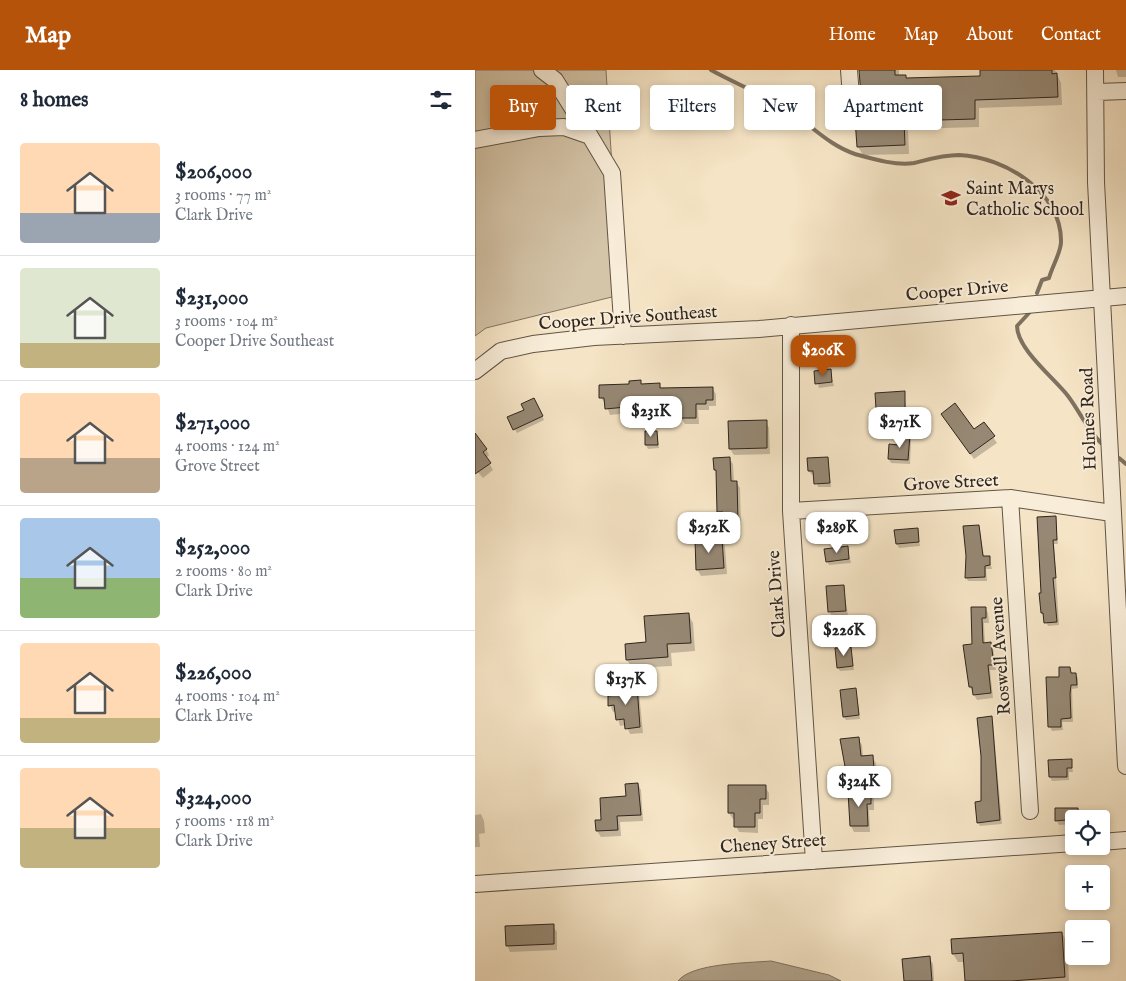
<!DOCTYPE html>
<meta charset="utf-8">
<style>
:root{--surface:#fff;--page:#f6f6f7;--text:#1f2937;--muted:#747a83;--line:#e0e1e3;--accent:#b45309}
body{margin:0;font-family:"IM FELL English",serif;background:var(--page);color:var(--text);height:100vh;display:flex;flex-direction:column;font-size:19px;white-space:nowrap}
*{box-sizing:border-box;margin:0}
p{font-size:16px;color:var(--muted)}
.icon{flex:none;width:28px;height:28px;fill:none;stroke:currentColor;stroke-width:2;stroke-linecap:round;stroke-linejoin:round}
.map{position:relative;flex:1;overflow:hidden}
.side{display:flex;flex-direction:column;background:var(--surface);width:475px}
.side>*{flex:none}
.hud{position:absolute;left:15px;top:15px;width:475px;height:45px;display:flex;gap:10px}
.fabs{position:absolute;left:590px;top:740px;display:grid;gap:10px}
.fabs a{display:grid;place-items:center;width:45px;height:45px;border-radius:5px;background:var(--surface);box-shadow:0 2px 8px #0003;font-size:25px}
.price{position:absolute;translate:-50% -42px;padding:0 11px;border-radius:10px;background:#fff;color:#222;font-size:16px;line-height:32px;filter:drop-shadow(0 1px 2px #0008)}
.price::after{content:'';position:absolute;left:50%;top:30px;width:15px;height:11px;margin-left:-8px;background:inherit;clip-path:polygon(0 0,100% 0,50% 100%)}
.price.selected{background:var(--accent);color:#fff}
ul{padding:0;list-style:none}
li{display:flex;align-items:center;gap:15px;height:125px;padding:0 20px}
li+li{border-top:1px solid var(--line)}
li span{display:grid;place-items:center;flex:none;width:140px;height:100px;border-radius:5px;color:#555}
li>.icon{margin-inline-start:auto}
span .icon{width:60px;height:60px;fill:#fffc;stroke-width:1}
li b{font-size:21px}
h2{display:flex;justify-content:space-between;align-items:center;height:60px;padding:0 20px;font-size:21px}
.tag{padding:0 18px;border-radius:5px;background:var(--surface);box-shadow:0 2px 8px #0003;font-size:18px;line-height:45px}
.tag.selected{background:var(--accent);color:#fff}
header{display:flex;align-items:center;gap:30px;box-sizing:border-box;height:70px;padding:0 25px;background:var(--accent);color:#fff}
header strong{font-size:24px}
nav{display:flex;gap:28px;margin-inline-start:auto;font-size:18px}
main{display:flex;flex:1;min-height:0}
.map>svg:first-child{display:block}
.green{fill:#d4c4a8;stroke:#827462}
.water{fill:#b2a38c;stroke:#7e715f}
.shadow{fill:#0003}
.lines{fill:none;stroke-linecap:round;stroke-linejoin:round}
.stream{stroke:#7e715f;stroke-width:4}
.building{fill:#968874;stroke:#30251c}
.minor-casing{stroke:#615546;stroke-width:18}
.minor{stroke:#f8edd9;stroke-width:16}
.labels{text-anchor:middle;stroke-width:4;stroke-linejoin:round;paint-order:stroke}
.poi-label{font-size:18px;fill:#30251c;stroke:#f8edd9;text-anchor:start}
.street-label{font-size:18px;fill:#30251c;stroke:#f8edd9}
</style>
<header>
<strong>Map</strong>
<nav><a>Home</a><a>Map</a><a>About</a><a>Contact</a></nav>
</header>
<main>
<section class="side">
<h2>8 homes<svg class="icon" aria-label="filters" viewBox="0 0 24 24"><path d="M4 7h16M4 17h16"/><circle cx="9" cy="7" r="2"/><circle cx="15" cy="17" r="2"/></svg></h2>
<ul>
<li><span style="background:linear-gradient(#ffd9b3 70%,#9aa5b1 0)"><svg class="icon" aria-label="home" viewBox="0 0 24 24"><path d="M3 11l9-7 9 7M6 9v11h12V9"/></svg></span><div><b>$206,000</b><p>3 rooms · 77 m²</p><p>Clark Drive</p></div></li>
<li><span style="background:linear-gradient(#dfe7d0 75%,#c2b280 0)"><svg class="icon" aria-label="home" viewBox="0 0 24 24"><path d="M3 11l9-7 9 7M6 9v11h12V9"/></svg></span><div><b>$231,000</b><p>3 rooms · 104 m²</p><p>Cooper Drive Southeast</p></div></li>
<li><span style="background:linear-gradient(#ffd9b3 65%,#b9a48a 0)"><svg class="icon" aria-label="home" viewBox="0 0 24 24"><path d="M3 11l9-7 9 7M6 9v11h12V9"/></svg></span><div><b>$271,000</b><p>4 rooms · 124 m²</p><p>Grove Street</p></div></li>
<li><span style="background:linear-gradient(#a9c7e8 60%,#8fb573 0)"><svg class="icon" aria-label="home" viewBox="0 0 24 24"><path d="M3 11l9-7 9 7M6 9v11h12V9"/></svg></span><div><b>$252,000</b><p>2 rooms · 80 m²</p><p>Clark Drive</p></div></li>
<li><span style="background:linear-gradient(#ffd9b3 75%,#c2b280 0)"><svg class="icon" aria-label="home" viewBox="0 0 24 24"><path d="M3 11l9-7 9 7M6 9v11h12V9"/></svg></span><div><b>$226,000</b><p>4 rooms · 104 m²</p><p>Clark Drive</p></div></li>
<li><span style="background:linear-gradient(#ffd9b3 60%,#c2b280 0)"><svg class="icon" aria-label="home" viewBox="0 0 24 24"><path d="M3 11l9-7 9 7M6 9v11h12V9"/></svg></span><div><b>$324,000</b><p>5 rooms · 118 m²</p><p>Clark Drive</p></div></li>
</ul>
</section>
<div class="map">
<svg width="651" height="911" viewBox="0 0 651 911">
<rect width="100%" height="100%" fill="#f5e4c5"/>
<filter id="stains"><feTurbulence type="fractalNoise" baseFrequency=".004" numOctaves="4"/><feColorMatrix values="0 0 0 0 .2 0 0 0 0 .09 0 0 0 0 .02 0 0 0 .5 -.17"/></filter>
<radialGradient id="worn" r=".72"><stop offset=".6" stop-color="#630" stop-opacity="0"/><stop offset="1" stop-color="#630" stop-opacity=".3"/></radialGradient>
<path class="green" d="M0,0H131L145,225L11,258L0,266Z"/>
<path class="water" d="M296,891L354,905L366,911H203C217,893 273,893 296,891Z"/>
<path class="shadow" d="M385,0H424V6H430L433,10L507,7L506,0H580L586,13L587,35L504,38V57L433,59L434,84L388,85L383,77L388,39Z
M641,0H651V7H643Z
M355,300L359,316L344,318L340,302Z
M165,311L167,315L184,314L187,319L237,318L241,324V336H234V340H223L224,354H210L206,348V338L135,345L131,334L126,328Z
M429,322L432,342H428L429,352H418L416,342L405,343L403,339Z
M59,329L69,350L42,363L34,348L51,340Z
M471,350L518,367L522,373L499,389Z
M255,352H291L294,358L295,384L259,385L255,379Z
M182,362L184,378L173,379L171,375Z
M434,366L436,370L435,394L416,393L414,389Z
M0,369L11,379L14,385L11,388L18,400L8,408L0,399Z
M254,388L258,394L259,412H261L265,418L266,455L253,456L249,447H246L243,442L242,403L240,399Z
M353,388L356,417H343L340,404L337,405L334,401Z
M580,448L583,474H579L584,555L573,556L567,543Z
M504,456L509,487H514L517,499H511L512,511H493L491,507L492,486Z
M442,459L445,476L424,478L422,474Z
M247,469L250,476L252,504L226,506L222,499Z
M372,477L376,493L354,495L352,491Z
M368,516L373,545L356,546L352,517Z
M498,538H510L513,543L514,553H509L510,574L515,573L518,578L521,600H515L518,628L502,630L495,617L498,575Z
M213,544L218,553L220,581L196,583L197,596L157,598L152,590Z
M376,578L379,600L365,601L363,598Z
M595,598L597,605L600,604L603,608V618L597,619L598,652H587L588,660L577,661L575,657L585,608Z
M161,617L164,623L168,663L155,664L151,655L145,656L141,641L138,642L135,635L143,627Z
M381,619L385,649L371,650L369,647Z
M516,648L518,652L527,754L505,756L503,752L508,732Z
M383,668L387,675L388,687H397L401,693L402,706L376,708L373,702Z
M596,690L598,702H594V710L577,711L575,707Z
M163,714L166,720L168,751L145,752L146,766L126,767L122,761V752L128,751Z
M290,717L294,723V735H288V749H283V763L264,762L261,756V749H258L254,743Z
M395,723L399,729V740H394L395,762H379L376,756Z
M603,739L605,749H599V754L584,755L582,751Z
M6,744L9,751L10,763L4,764L5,777H0V745Z
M78,856L82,862V880L35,882L32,875Z
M587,863L592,872L594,911H491L490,892H483L478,884Z
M454,888L458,894L459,911H430Z"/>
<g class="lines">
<path class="stream" d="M236,0C263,15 295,27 320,45C340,59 356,76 380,84C398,89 421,96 439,93C455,89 468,85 484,85C530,87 587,122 586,172C586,182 577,197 574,208L567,210L562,223
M555,242L542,256C542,279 579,308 593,326C605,342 612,359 626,373
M644,388L651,394"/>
</g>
<path class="building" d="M384,0H420V5H431V8L505,6V0H577V4L582,3L583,27L500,30V49L429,51L430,75L382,77L380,49L386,45L387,39Z
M356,299L357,312L340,314L339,301Z
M166,310V314L185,313V318L238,317V330H231V334H221V348H205V332L130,339L129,328H124V315L154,314V311Z
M430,321V338L427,339V348L415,349L414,339H401L400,323Z
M59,328L68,346L38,360L32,347L49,340L46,334Z
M480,333L499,359L509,352L520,366L495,384L466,344Z
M292,350V378L254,379L253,351Z
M170,361H182L183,375H170Z
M0,363L12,379L8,382L16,393L0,404Z
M425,364L435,365L433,390L413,389L414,374L424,375Z
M255,387L256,411H262L263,450H248V442H242L241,400H239L238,388Z
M353,387L355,413L339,414L338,401H333L332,388Z
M581,446L582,470H578L581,508H578L582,552L569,553L568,543H566L564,523H566L562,447Z
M504,455L508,486H515V495L510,496V507L490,508L491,486L488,456Z
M443,458L444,472L421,474L419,460Z
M247,468L249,498L221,500L220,470Z
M373,476L374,489L351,492L349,479Z
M369,515L371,541L353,542L351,516Z
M496,537H511V548H507L508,573L516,572L519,595H513L516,623L498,625L497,617H494L488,575L497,574Z
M214,543L216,573L192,574L193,587L151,590L150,574L171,572L169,546Z
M376,577L378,596L362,598L360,578Z
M584,597H595L596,603H601L602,615H596L595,624L596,648L586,649V657H573L571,607H584Z
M162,616L165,657L150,659L149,649L141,650L139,635L133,636V626L141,625V618Z
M381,618L384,645L368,647L365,620Z
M517,646L525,750L502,753L500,732L506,731V686L502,648Z
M384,667L386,686L398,685L399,700L371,702L365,669Z
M597,689V698H592V707H574L573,690Z
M163,713L166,745L142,746L143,760L121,761L120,750H126L125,728L151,726L150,714Z
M253,715H291V729H285V743H280V757H259V743H253Z
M396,721V734H392L393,756H375L373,722Z
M580,738H603V749L580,751Z
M79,854V874L31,876L30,856Z
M587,862L590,907L536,911H490L488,883L477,884L476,869Z
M455,886L457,911H429L427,889Z"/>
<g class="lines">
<g class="minor-casing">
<path id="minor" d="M374,0L377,40
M620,0L621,112L651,696
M622,22L651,21
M115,66L137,103L148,266
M0,70L64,58L89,57L115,66L80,10L67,0
M316,255V441L339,791
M0,301L26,281L58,274L119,267L284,259L651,226
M535,428L555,741
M316,441L535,428L637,443
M626,772L651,770
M0,814L599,773"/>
</g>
<use href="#minor" class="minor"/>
</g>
<defs>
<g id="school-bare" transform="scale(1.5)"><path d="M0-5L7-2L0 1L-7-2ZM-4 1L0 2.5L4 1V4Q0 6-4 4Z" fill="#8f2418" stroke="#f8edd9" stroke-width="2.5" paint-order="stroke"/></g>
</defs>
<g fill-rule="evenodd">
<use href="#school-bare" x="476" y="128"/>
</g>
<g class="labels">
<g class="poi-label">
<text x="491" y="124">Saint Marys<tspan x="491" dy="21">Catholic School</tspan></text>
</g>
<g class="street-label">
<text transform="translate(482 220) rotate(-5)" y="6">Cooper Drive</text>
<text transform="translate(153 247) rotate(-4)" y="6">Cooper Drive Southeast</text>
<text transform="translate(613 349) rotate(-92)" y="6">Holmes Road</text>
<text transform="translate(476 412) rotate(-3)" y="6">Grove Street</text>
<text transform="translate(301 524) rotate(-94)" y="6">Clark Drive</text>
<text transform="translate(525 586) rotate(-94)" y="6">Roswell Avenue</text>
<text transform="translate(298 773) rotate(-4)" y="6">Cheney Street</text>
</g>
</g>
<rect width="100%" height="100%" filter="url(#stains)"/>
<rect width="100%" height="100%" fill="url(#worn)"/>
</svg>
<div class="fabs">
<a><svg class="icon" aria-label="locate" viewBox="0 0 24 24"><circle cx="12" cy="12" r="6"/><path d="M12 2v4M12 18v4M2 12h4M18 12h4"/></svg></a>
<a>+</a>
<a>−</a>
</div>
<b class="price selected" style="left:348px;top:307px">$206K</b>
<b class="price" style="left:176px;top:368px">$231K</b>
<b class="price" style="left:425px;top:379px">$271K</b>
<b class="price" style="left:234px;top:484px">$252K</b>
<b class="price" style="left:362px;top:484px">$289K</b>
<b class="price" style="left:369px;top:587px">$226K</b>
<b class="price" style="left:151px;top:636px">$137K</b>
<b class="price" style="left:384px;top:738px">$324K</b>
<div class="hud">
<a class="tag selected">Buy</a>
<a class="tag">Rent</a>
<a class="tag">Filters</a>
<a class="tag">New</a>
<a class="tag">Apartment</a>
</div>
</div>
</main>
